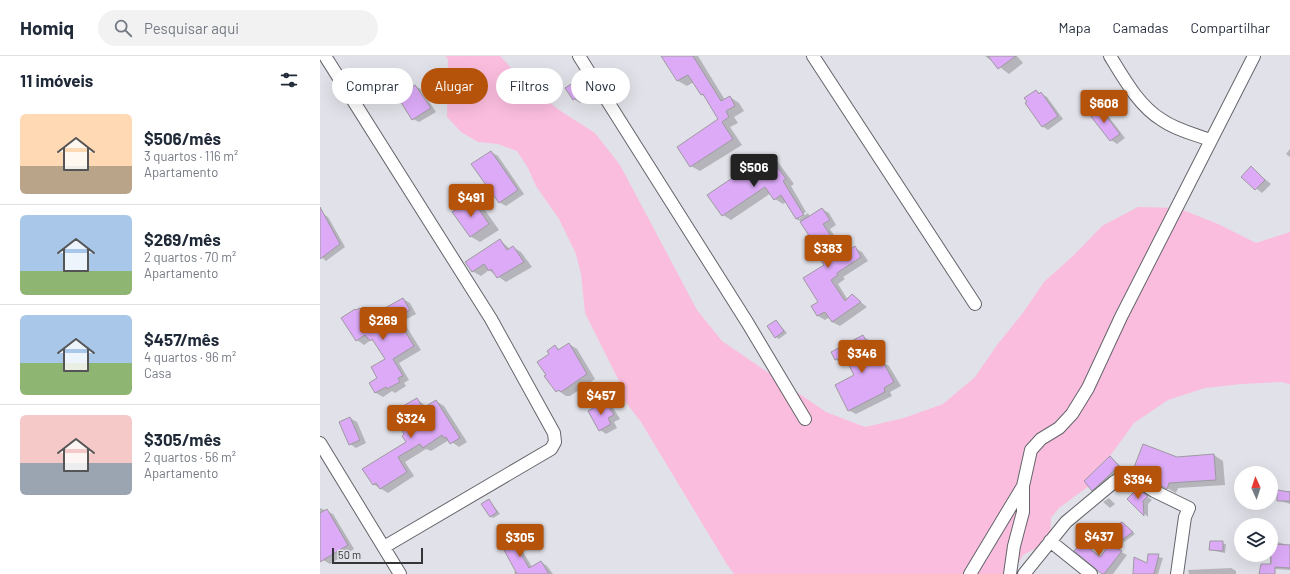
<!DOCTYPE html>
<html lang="pt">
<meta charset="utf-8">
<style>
:root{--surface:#fff;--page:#f2f2f3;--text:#1f2937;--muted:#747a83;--line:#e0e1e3;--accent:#b45309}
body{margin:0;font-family:Barlow,sans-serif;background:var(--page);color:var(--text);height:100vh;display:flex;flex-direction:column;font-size:15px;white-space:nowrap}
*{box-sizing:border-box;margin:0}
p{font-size:13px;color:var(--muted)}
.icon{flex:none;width:22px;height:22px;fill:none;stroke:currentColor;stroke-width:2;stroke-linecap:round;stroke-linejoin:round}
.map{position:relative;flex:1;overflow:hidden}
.side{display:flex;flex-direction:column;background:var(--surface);width:320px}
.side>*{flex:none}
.hud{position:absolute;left:12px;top:12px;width:380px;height:36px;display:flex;gap:8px}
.needle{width:26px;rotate:357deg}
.fabs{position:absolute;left:914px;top:410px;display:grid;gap:8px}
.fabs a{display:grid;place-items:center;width:44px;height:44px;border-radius:50%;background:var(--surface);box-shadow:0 4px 16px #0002;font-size:20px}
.scale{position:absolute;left:12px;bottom:10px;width:91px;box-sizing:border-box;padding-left:4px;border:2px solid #353538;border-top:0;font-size:11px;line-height:14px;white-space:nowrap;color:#353538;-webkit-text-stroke:3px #e1e1e9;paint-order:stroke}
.price{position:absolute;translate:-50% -34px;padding:0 9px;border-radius:4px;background:var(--accent);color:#fff;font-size:13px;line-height:26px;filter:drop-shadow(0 1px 2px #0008)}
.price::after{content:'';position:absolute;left:50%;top:24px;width:12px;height:9px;margin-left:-6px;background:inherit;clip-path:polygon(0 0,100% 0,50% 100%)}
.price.selected{background:#222;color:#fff}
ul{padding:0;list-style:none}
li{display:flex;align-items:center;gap:12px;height:100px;padding:0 20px}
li+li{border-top:1px solid var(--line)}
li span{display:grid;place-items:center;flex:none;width:112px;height:80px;border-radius:6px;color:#555}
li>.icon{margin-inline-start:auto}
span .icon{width:48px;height:48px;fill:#fffc;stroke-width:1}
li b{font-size:17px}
h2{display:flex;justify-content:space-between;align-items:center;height:48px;padding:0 20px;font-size:17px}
.chip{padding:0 14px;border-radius:18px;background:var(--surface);box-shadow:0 4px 16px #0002;font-size:14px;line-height:36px}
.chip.selected{background:var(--accent);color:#fff}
header{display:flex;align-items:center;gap:24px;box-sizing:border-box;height:56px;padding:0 20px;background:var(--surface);border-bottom:1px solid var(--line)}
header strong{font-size:19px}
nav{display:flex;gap:22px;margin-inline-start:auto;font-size:14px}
.search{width:280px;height:36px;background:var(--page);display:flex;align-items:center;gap:10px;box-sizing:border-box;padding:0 14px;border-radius:22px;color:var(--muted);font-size:15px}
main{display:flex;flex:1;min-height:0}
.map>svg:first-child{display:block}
.green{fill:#fbbdde}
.shadow{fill:#0003}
.building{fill:#dcaaf7;stroke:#9e9aa0}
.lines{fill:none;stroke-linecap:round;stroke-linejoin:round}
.street-casing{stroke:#64646b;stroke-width:14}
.street{stroke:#fff;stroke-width:12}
</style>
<header>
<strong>Homiq</strong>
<div class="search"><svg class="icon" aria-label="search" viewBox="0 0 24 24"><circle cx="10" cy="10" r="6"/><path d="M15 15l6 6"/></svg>Pesquisar aqui</div>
<nav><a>Mapa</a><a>Camadas</a><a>Compartilhar</a></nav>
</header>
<main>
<section class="side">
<h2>11 imóveis<svg class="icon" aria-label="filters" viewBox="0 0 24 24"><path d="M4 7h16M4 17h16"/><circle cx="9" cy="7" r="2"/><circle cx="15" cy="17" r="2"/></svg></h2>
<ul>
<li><span style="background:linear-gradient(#ffd9b3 65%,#b9a48a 0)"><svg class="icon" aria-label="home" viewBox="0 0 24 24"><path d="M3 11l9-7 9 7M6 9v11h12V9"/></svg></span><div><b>$506/mês</b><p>3 quartos · 116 m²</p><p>Apartamento</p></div></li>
<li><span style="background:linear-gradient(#a9c7e8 70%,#8fb573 0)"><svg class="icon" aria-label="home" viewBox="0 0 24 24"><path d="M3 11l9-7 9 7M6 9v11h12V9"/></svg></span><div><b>$269/mês</b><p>2 quartos · 70 m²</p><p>Apartamento</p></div></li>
<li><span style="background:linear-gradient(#a9c7e8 60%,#8fb573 0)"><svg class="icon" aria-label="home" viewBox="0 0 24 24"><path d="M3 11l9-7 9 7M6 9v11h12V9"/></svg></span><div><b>$457/mês</b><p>4 quartos · 96 m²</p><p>Casa</p></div></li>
<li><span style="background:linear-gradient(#f6c9c9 60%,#9aa5b1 0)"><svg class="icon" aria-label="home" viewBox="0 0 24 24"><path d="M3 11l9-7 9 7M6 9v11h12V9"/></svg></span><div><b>$305/mês</b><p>2 quartos · 56 m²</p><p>Apartamento</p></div></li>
</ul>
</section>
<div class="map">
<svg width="970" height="518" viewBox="0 0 970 518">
<rect width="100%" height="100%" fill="#e1e1e9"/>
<path class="green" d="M125,0H180L206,28L239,54L275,77L300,109L377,254L402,285L506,356L545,371L584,362L623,348L655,321L677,289L702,258L724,226L754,199L782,170L818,151L858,152L898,168L936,187L970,176V328L961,326L922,328L885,332L848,344L814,367L790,400L773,416L769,430L739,452L731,462L730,485L703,499L692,518H414L406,507L321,366L304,344L300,327L265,257L261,218L256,198L239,163L216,130L208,112L197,95L178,88L158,86L141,76L127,61L128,3Z"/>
<path class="shadow" d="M343,0H378L405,44L410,41L419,47L424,55L414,61L418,67L410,71L422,89L380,115L371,110L400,63L386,41L382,39L374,26L367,30L358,25Z
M665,0H697L703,7L689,18Z
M261,23L268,27L275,38L260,47L254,43Z
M95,30L101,33L116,56L99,66L93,63Z
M716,35L727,41L743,63L728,74L722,70Z
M779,52L785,56L805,82L797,88L791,84Z
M970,93V101L966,98Z
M171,96L178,100L204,138L186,150L179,146Z
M449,101L458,106L474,128L471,130L486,156L479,160V163L488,157L490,161L502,153L509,157L516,169L510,173L526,197L535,192L542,196L548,205L523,221L525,223L518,228L528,244L532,239L547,251L520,270L512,266L510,261L505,264L498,260L492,251L499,246L506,209L501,196L482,166L476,163L466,146L463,148L455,143L451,137L411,164L403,159L432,112Z
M931,112L951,128L942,137L922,121Z
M152,144L162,150L179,174L160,186L150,180Z
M3,158L8,161L25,191L6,205L0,200V159Z
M180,184L190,193L193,191L201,196L212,211L186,226L169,214L161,220L152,215Z
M83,243L90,247L96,258L83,265L101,294L79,307L89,324L84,327L86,330L75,337L72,335L63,341L56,337L59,323L67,303L56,287L51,284L44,289L37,284V255L40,253L47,257L54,268L70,258Z
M456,265L467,277L459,283L456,281Z
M543,281L551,285L562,306L569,310L581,330L570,336L572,340L536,358L528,354L536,320L528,305L523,308L516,304L512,296Z
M249,288L257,293L275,323L250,340H246L233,331L218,306L231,298L235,290L240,294Z
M97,343L107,351L116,345L124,350L147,386L139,391L129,384L111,395L106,393L85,406L94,420L68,437L53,428L87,386Z
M285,346L292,350L300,363L294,366L297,372L286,378L280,374Z
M30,362L37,366L46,387L36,392L30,388Z
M894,399L903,405L905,429L858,432L856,437L822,418L856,402Z
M790,401L804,413L778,437L773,434Z
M958,435H970V448L958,444Z
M822,437L832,444L828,448V461L808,443Z
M789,442L795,448L790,452L783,446Z
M169,444L180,458L173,462L170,460Z
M0,452L13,458L34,493L10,508L3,504L0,499Z
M805,469L815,478L800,489L789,475Z
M189,478L195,482L212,511L221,506L227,510L233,518H195L194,516L197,515Z
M891,486L906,488L905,497L890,494Z
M915,486H921V495L915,492Z
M951,486H958L970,490V514L956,513L950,510V502L944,499H951Z
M762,487L781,501L801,496L807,499L793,518H783Z
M829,499L843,502L838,518H814L828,508Z
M911,512L916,515V518H869L868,514Z"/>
<path class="building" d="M341,0H373L401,45L410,40L415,50L406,55L409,61L402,66L413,83L370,111L357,91L398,63L383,38L381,39L368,19L357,25Z
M668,0H696L678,13Z
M261,22L269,34L253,44L245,32Z
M95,29L111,52L92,64L77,40Z
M716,34L719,38L721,36L738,60L722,71L705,47L707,46L704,42Z
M779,51L800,78L790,85L769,58Z
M171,95L198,134L179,147L151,108Z
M449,99L466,123L463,125L484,159L476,163L461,139L454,144L445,131L402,160L387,139L430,110L431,112Z
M931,110L945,124L935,134L921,121Z
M152,143L169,168L150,181L132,156Z
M0,151L20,188L0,203Z
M502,152L510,164L503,168L523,198L535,190L541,201L517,217L518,219L511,224L525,245L532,238L541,246L512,266L505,256L497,260L491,250L498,246L483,222L504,209L497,198L500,196L480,166Z
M180,183L187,194L193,190L204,206L177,222L171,213L169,215L164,208L152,216L145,206Z
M83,242L90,254L76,261L94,290L73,303L83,320L78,322L80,326L67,333L66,331L55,337L49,327L57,322L51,311L65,303L52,283L50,285L45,279L36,285L21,262L35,253L36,254L40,252L51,268L69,258L65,252Z
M456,264L464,275L455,282L447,270Z
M543,279L558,306L562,304L574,326L564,332L565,336L528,355L515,329L534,319L524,300L515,304L511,296Z
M249,287L267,318L241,336L239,334L236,336L224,320L226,319L217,306L229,298L227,295L235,289L238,294Z
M97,342L103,352L116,344L140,382L130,388L126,381L124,382L122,379L103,392L100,388L78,401L87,416L60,433L56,427L53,429L42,413L86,386L82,380L84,378L71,357Z
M285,345L294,359L288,362L291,368L279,375L268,355Z
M30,361L40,384L29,389L19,366Z
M823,388L857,401L894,398L896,424L849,427L847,433L838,428L813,414Z
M790,400L799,410L772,435L764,425Z
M817,433L828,440L823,445L824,460L807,443Z
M957,434L970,436V445H957Z
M169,443L177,456L170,461L161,448Z
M7,453L28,489L0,506V457Z
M802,466L813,476L796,488L787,475Z
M189,477L209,512L221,505L229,518H197L178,483Z
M890,485H903V495L889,494Z
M762,486L780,501L789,489L802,495L784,518H782L754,495Z
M951,488L970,489V512L955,511V518H939L941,508H951Z
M828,498H839L834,518H813L814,501L827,507Z"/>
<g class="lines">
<g class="street-casing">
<path id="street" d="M5,0L171,263L234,377L235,386L231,393L64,491
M259,0L427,266L485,363
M493,0L655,248
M790,0C804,23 819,50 842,64C856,74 874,78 890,84
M0,387L80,518
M730,485L771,518
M650,518L703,430L711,394L721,383L739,372L752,358L768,332L801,261L934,0
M690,518L694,490L703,456V430
M704,518L746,466L794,426L801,422L809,421L817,424L834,435L869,452L865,461L857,518"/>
</g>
<use href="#street" class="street"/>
</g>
</svg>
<div class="fabs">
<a><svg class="needle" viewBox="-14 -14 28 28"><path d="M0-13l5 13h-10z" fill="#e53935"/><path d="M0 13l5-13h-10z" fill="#747a83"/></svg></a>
<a><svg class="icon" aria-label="layers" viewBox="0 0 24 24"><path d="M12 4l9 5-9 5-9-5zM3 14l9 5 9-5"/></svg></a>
</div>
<div class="scale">50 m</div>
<b class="price" style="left:784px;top:68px">$608</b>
<b class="price selected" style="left:434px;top:132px">$506</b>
<b class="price" style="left:151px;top:162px">$491</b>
<b class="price" style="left:508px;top:213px">$383</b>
<b class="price" style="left:63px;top:285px">$269</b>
<b class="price" style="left:542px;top:318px">$346</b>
<b class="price" style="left:281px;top:360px">$457</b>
<b class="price" style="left:91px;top:383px">$324</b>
<b class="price" style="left:818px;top:444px">$394</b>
<b class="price" style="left:779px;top:501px">$437</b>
<b class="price" style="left:200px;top:502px">$305</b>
<div class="hud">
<a class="chip">Comprar</a>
<a class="chip selected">Alugar</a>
<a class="chip">Filtros</a>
<a class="chip">Novo</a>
</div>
</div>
</main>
